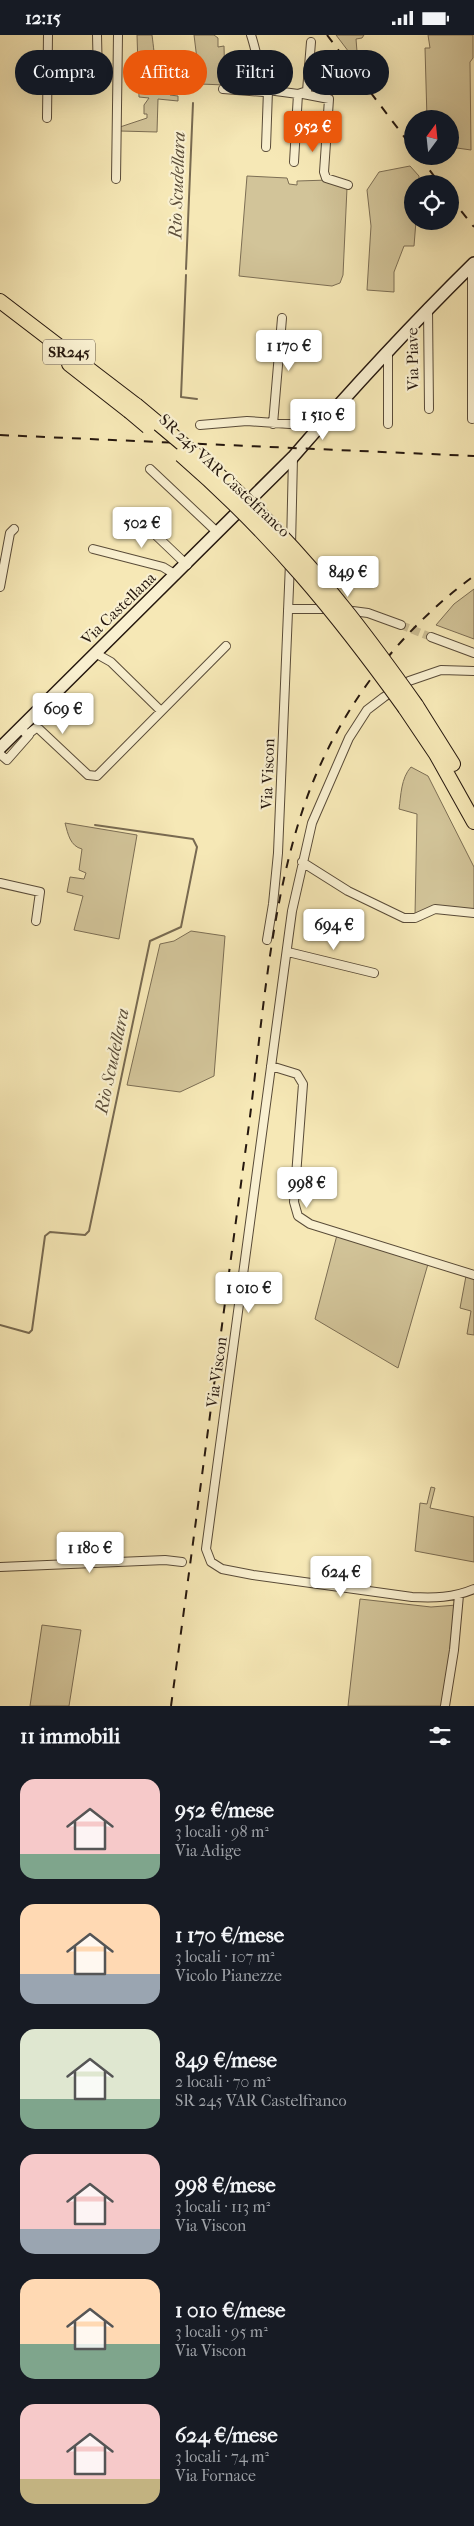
<!DOCTYPE html>
<html lang="it">
<meta charset="utf-8">
<style>
:root{--surface:#171b24;--page:#242831;--text:#f1f3f6;--muted:#9ea1a6;--accent:#ea580c}
body{margin:0;font-family:"IM FELL French Canon",serif;background:var(--page);color:var(--text);height:100vh;display:flex;flex-direction:column;font-size:19px;white-space:nowrap}
*{box-sizing:border-box;margin:0}
p{font-size:16px;color:var(--muted)}
.icon{flex:none;width:28px;height:28px;fill:none;stroke:currentColor;stroke-width:2;stroke-linecap:round;stroke-linejoin:round}
.map{position:relative;height:1671px;overflow:hidden}
.sheet{display:flex;flex-direction:column;background:var(--surface);flex:1}
.sheet>*{flex:none}
.hud{position:absolute;left:15px;top:15px;width:445px;height:45px;display:flex;gap:10px}
.needle{width:32px;rotate:15deg}
.controls{position:absolute;left:404px;top:75px;display:grid;gap:10px}
.controls a{display:grid;place-items:center;width:55px;height:55px;border-radius:50%;background:var(--surface);box-shadow:0 5px 20px #0002;font-size:25px}
.price{position:absolute;translate:-50% -42px;padding:0 11px;border-radius:5px;background:#fff;color:#222;font-size:16px;line-height:32px;filter:drop-shadow(0 1px 2px #0008)}
.price::after{content:'';position:absolute;left:50%;top:30px;width:15px;height:11px;margin-left:-8px;background:inherit;clip-path:polygon(0 0,100% 0,50% 100%)}
.price.on{background:var(--accent);color:#fff}
ul{padding:0;list-style:none}
li{display:flex;align-items:center;gap:15px;height:125px;padding:0 20px}
li span{display:grid;place-items:center;flex:none;width:140px;height:100px;border-radius:15px;color:#555}
li>.icon{margin-inline-start:auto}
span .icon{width:60px;height:60px;fill:#fffc;stroke-width:1}
li b{font-size:21px}
h2{display:flex;justify-content:space-between;align-items:center;height:60px;padding:0 20px;font-size:21px}
.pill{padding:0 18px;border-radius:22px;background:var(--surface);box-shadow:0 5px 20px #0002;font-size:18px;line-height:45px}
.pill.on{background:var(--accent);color:#fff}
.status{display:flex;justify-content:space-between;align-items:center;height:35px;padding:0 25px;background:var(--surface);direction:ltr}
.status svg{height:14px;fill:currentColor}
.map>svg:first-child{display:block}
.green{fill:#d2c499;stroke:#7c6e54}
.lines{fill:none;stroke-linecap:round;stroke-linejoin:round}
.stream{stroke:#786a51;stroke-width:2}
.street-tunnel{stroke:#ccbe94;stroke-width:8;stroke-dasharray:8 4;stroke-linecap:butt}
.street-casing{stroke:#594b38;stroke-width:10}
.secondary-casing{stroke:#25170e;stroke-width:14}
.highway-casing{stroke:#25170e;stroke-width:16}
.street{stroke:#f9f0d0;stroke-width:8}
.secondary{stroke:#f9f0d0;stroke-width:11}
.highway{stroke:#f6e8b6;stroke-width:14}
.rail{stroke:#25170e;stroke-width:2;stroke-dasharray:9 9;stroke-linecap:butt}
.highway-bridge-casing{stroke:#25170e;stroke-width:16;stroke-linecap:butt}
.highway-bridge{stroke:#f6e8b6;stroke-width:14}
.labels{text-anchor:middle;stroke-width:4.5;stroke-linejoin:round;paint-order:stroke}
.shield{fill:#f9f0d0;stroke:#655848;stroke-width:1}
.shield-label{font-size:15px;font-weight:bold;fill:#25170e}
.street-label{font-size:16px;fill:#25170e;stroke:#f9f0d0}
.water-label{font-size:18px;font-style:italic;fill:#5c4e3a;stroke:#f9f0d0}
</style>
<div class="status"><b>12:15</b><svg viewBox="0 0 49 12"><path d="M0 12V9h3v3zM5 12V6h3v6zM10 12V3h3v9zM15 12V0h3v12zM26 1h20v11H26zM47 4h2v5h-2z"/></svg></div>
<div class="map">
<svg width="474" height="1671" viewBox="0 0 474 1671">
<rect width="100%" height="100%" fill="#f6e8b6"/>
<filter id="stains"><feTurbulence type="fractalNoise" baseFrequency=".004" numOctaves="4"/><feColorMatrix values="0 0 0 0 .2 0 0 0 0 .09 0 0 0 0 .02 0 0 0 .5 -.17"/></filter>
<radialGradient id="worn" r=".72"><stop offset=".6" stop-color="#630" stop-opacity="0"/><stop offset="1" stop-color="#630" stop-opacity=".3"/></radialGradient>
<path class="green" d="M137,0H152C155,22 155,42 170,60L178,61V66L158,64L157,97L120,96V92L147,83V79H144V70L149,63L139,62Z
M194,0H214L218,3V12L224,11L225,50L200,49Z
M336,0H364L362,3L356,4L358,29Z
M428,0H473V23L470,27L471,115L450,112V84H427L425,13H430Z
M410,131L419,141V149H412V186H416L414,211H404L394,237V257L367,255L371,191L367,155L379,137Z
M247,141L287,143L289,149L297,150V146L329,145L347,153L343,240L340,248L332,251L239,241Z
M474,554V604L436,590L454,569Z
M411,732L428,741L474,832V876C452,873 435,868 415,880L417,779L399,774C401,760 401,743 411,732Z
M65,788L137,800L119,904L74,895L83,861L67,857L70,842L84,844L86,838L79,835L82,814C70,811 68,799 65,788Z
M191,896L225,901L214,1041L180,1057L127,1050L160,909L174,906Z
M337,1200L428,1229L398,1333L315,1284Z
M466,1241L474,1244V1300L467,1299L471,1276L460,1273Z
M431,1452L435,1453L430,1473L474,1482V1527L415,1516L420,1468L427,1469Z
M360,1564L431,1572L457,1570L442,1671H348Z
M42,1590L81,1595L69,1671H30Z"/>
<g class="lines">
<path class="stream" d="M186,234L193,68
M186,240L181,362L197,364
M0,1290L29,1298L32,1295L45,1201L50,1197L85,1200L89,1196L150,906L181,892L197,812L193,804L95,790"/>
<path class="street-tunnel" d="M401,590L431,602"/>
<g class="street-casing">
<path id="street" d="M97,0L98,44
M251,0C256,14 261,45 268,55L298,59L307,56L311,7
M223,54L264,57L268,55L266,112
M303,59L329,64L324,137L326,143L348,150
M47,83L48,0
M294,127L298,59
M116,144L118,0
M428,273L429,374
M472,384V230
M273,389L282,283
M388,389V316
M200,390L247,386L318,391
M150,434L217,497
M142,487L187,530
M291,511L293,422
M93,514L163,532L176,540
M0,552L10,498L14,494
M288,574H329
M345,575L368,578L401,590
M431,602L474,618
M95,618L111,627L161,676
M474,636L441,635L409,646L384,662L367,675L349,703L312,788L292,876L206,1514L211,1527L222,1534L253,1540L412,1562C434,1563 453,1563 474,1554
M20,693L27,700L36,693L39,694L88,740L97,741L226,611
M0,719L7,725L29,700
M302,827L348,856L404,883H415L435,874L474,878
M0,848L40,857L36,886
M267,905L273,869L278,818L290,528
M288,917L374,938
M271,1031L297,1039L303,1049L294,1167L298,1181L310,1189L474,1240
M0,1532L165,1525L182,1527
M445,1671L454,1615L459,1560"/>
</g>
<g class="secondary-casing">
<path id="secondary" d="M0,713L293,422C351,355 411,290 474,228"/>
</g>
<g class="highway-casing">
<path id="highway" d="M0,266L136,370
M69,329L129,376
M416,670L453,729
M405,673L436,719L474,787"/>
</g>
<use href="#street" class="street"/>
<use href="#secondary" class="secondary"/>
<use href="#highway" class="highway"/>
<path class="rail" d="M327,0L412,112
M419,121L440,149
M450,162L474,192
M0,400L474,421
M171,1671C197,1480 222,1288 248,1097C263,984 271,847 315,742C349,662 404,592 474,541"/>
<g class="highway-bridge-casing">
<path id="highway-bridge" d="M136,370C184,410 232,449 275,494C328,549 372,608 416,670
M129,376L148,392
M181,420C271,498 336,577 405,673"/>
</g>
<use href="#highway-bridge" class="highway-bridge"/>
</g>
<g class="labels">
<rect class="shield" x="43" y="304.5" width="52" height="25" rx="4"/>
<g class="shield-label">
<text x="69" y="322">SR245</text>
</g>
<g class="street-label">
<text transform="translate(412 324) rotate(-91)" y="6">Via Piave</text>
<text transform="translate(225 440) rotate(43)" y="6">SR 245 VAR Castelfranco</text>
<text transform="translate(118 573) rotate(-44)" y="6">Via Castellana</text>
<text transform="translate(267 739) rotate(-88)" y="6">Via Viscon</text>
<text transform="translate(216 1337) rotate(-82)" y="6">Via Viscon</text>
</g>
<g class="water-label">
<text transform="translate(177 150) rotate(-88)" y="6">Rio Scudellara</text>
<text transform="translate(112 1026) rotate(-78)" y="6">Rio Scudellara</text>
</g>
</g>
<rect width="100%" height="100%" filter="url(#stains)"/>
<rect width="100%" height="100%" fill="url(#worn)"/>
</svg>
<div class="controls">
<a><svg class="needle" viewBox="-14 -14 28 28"><path d="M0-13l5 13h-10z" fill="#e53935"/><path d="M0 13l5-13h-10z" fill="#9ea1a6"/></svg></a>
<a><svg class="icon" aria-label="locate" viewBox="0 0 24 24"><circle cx="12" cy="12" r="6"/><path d="M12 2v4M12 18v4M2 12h4M18 12h4"/></svg></a>
</div>
<b class="price on" style="left:313px;top:118px">952 €</b>
<b class="price" style="left:289px;top:337px">1 170 €</b>
<b class="price" style="left:323px;top:406px">1 510 €</b>
<b class="price" style="left:142px;top:514px">502 €</b>
<b class="price" style="left:348px;top:563px">849 €</b>
<b class="price" style="left:63px;top:700px">609 €</b>
<b class="price" style="left:334px;top:916px">694 €</b>
<b class="price" style="left:307px;top:1174px">998 €</b>
<b class="price" style="left:249px;top:1279px">1 010 €</b>
<b class="price" style="left:90px;top:1539px">1 180 €</b>
<b class="price" style="left:341px;top:1563px">624 €</b>
<div class="hud">
<a class="pill">Compra</a>
<a class="pill on">Affitta</a>
<a class="pill">Filtri</a>
<a class="pill">Nuovo</a>
</div>
</div>
<section class="sheet">
<h2>11 immobili<svg class="icon" aria-label="filters" viewBox="0 0 24 24"><path d="M4 7h16M4 17h16"/><circle cx="9" cy="7" r="2"/><circle cx="15" cy="17" r="2"/></svg></h2>
<ul>
<li><span style="background:linear-gradient(#f6c9c9 75%,#7fa58c 0)"><svg class="icon" aria-label="home" viewBox="0 0 24 24"><path d="M3 11l9-7 9 7M6 9v11h12V9"/></svg></span><div><b>952 €/mese</b><p>3 locali · 98 m²</p><p>Via Adige</p></div></li>
<li><span style="background:linear-gradient(#ffd9b3 70%,#9aa5b1 0)"><svg class="icon" aria-label="home" viewBox="0 0 24 24"><path d="M3 11l9-7 9 7M6 9v11h12V9"/></svg></span><div><b>1 170 €/mese</b><p>3 locali · 107 m²</p><p>Vicolo Pianezze</p></div></li>
<li><span style="background:linear-gradient(#dfe7d0 70%,#7fa58c 0)"><svg class="icon" aria-label="home" viewBox="0 0 24 24"><path d="M3 11l9-7 9 7M6 9v11h12V9"/></svg></span><div><b>849 €/mese</b><p>2 locali · 70 m²</p><p>SR 245 VAR Castelfranco</p></div></li>
<li><span style="background:linear-gradient(#f6c9c9 75%,#9aa5b1 0)"><svg class="icon" aria-label="home" viewBox="0 0 24 24"><path d="M3 11l9-7 9 7M6 9v11h12V9"/></svg></span><div><b>998 €/mese</b><p>3 locali · 113 m²</p><p>Via Viscon</p></div></li>
<li><span style="background:linear-gradient(#ffd9b3 65%,#7fa58c 0)"><svg class="icon" aria-label="home" viewBox="0 0 24 24"><path d="M3 11l9-7 9 7M6 9v11h12V9"/></svg></span><div><b>1 010 €/mese</b><p>3 locali · 95 m²</p><p>Via Viscon</p></div></li>
<li><span style="background:linear-gradient(#f6c9c9 75%,#c2b280 0)"><svg class="icon" aria-label="home" viewBox="0 0 24 24"><path d="M3 11l9-7 9 7M6 9v11h12V9"/></svg></span><div><b>624 €/mese</b><p>3 locali · 74 m²</p><p>Via Fornace</p></div></li>
</ul>
</section>
